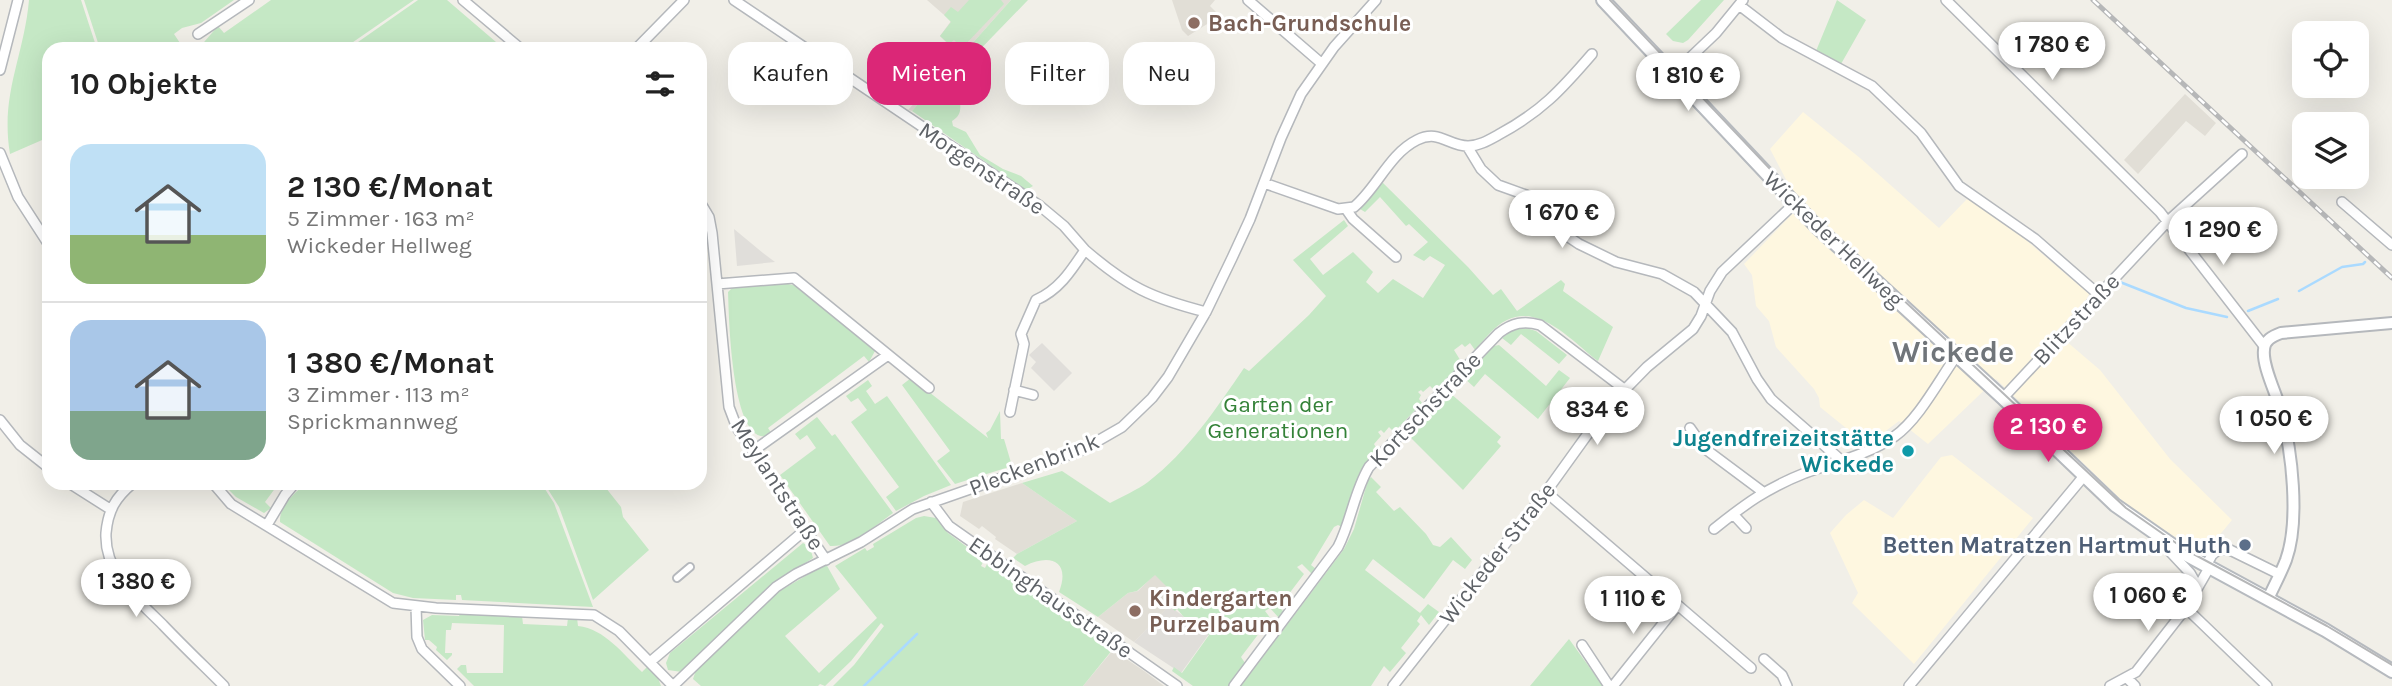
<!DOCTYPE html>
<html lang="de">
<meta charset="utf-8">
<style>
:root{--surface:#fff;--page:#f6f6f6;--text:#222;--muted:#767676;--line:#e0e0e0;--accent:#db2777}
body{margin:0;font-family:Karla,sans-serif;background:var(--page);color:var(--text);height:100vh;display:flex;flex-direction:column;font-size:26px;white-space:nowrap}
*{box-sizing:border-box;margin:0}
p{font-size:23px;color:var(--muted)}
.icon{flex:none;width:38px;height:38px;fill:none;stroke:currentColor;stroke-width:2;stroke-linecap:round;stroke-linejoin:round}
.map{position:relative;flex:1;overflow:hidden}
.sheet{position:absolute;left:42px;top:42px;width:665px;height:448px;display:flex;flex-direction:column;background:var(--surface);border-radius:21px;box-shadow:0 7px 28px #0002}
.sheet>*{flex:none}
.guide{position:absolute;left:728px;top:42px;width:665px;height:63px;display:flex;gap:14px}
.controls{position:absolute;left:2292px;top:21px;display:grid;gap:14px}
.controls a{display:grid;place-items:center;width:77px;height:77px;border-radius:14px;background:var(--surface);box-shadow:0 7px 28px #0002;font-size:35px}
.price{position:absolute;translate:-50% -60px;padding:0 16px;border-radius:24px;background:#fff;color:#222;font-size:23px;line-height:46px;filter:drop-shadow(0 2px 4px #0008)}
.price::after{content:'';position:absolute;left:50%;top:42px;width:21px;height:16px;margin-left:-10px;background:inherit;clip-path:polygon(0 0,100% 0,50% 100%)}
.price.on{background:var(--accent);color:#fff}
ul{padding:0;list-style:none}
li{display:flex;align-items:center;gap:21px;height:175px;padding:0 28px}
li+li{border-top:2px solid var(--line)}
li span{display:grid;place-items:center;flex:none;width:196px;height:140px;border-radius:21px;color:#555}
li>.icon{margin-inline-start:auto}
span .icon{width:84px;height:84px;fill:#fffc;stroke-width:1}
li b{font-size:30px}
h2{display:flex;justify-content:space-between;align-items:center;height:84px;padding:0 28px;font-size:30px}
.pill{padding:0 24px;border-radius:21px;background:var(--surface);box-shadow:0 7px 28px #0002;font-size:24px;line-height:63px}
.pill.on{background:var(--accent);color:#fff}
.map>svg:first-child{display:block}
.commercial{fill:#fef7e0}
.industrial{fill:#e0deda}
.education{fill:#e1ded6}
.green{fill:#c5e8c5}
.lines{fill:none;stroke-linecap:round;stroke-linejoin:round}
.stream{stroke:#aadaff;stroke-width:2.5}
.pedestrian-casing{stroke:#b5b8bc;stroke-width:10}
.minor-casing{stroke:#b5b8bc;stroke-width:12}
.tertiary-casing{stroke:#b5b8bc;stroke-width:14}
.secondary-casing{stroke:#b6babf;stroke-width:16}
.pedestrian{stroke:#fff;stroke-width:6}
.minor{stroke:#fff;stroke-width:9}
.tertiary{stroke:#fff;stroke-width:10}
.secondary{stroke:#fff;stroke-width:12}
.tram{stroke:#b6b7b8;stroke-width:2}
.rail-casing{stroke:#b6b7b8;stroke-width:5}
.rail{stroke:#fff;stroke-width:2.5;stroke-dasharray:8;stroke-linecap:butt}
.education-dot{fill:#8d6e63;stroke:#fff;stroke-width:2.5}
.culture-dot{fill:#0f9aa8;stroke:#fff;stroke-width:2.5}
.service-dot{fill:#5c6f8a;stroke:#fff;stroke-width:2.5}
.labels{text-anchor:middle;stroke-width:6;stroke-linejoin:round;paint-order:stroke}
.education-label{font-size:23px;font-weight:bold;fill:#785e54;stroke:#fff;text-anchor:start}
.street-label{font-size:23px;fill:#5f6368;stroke:#fff}
.park-label{font-size:23px;fill:#348238;stroke:#fff}
.culture-label{font-size:23px;font-weight:bold;fill:#0d838f;stroke:#fff;text-anchor:end}
.service-label{font-size:23px;font-weight:bold;fill:#4e5e75;stroke:#fff;text-anchor:end}
.district-label{font-size:30px;font-weight:bold;fill:#70757a;stroke:#fff}
</style>
<div class="map">
<svg width="2392" height="686" viewBox="0 0 2392 686">
<rect width="100%" height="100%" fill="#f1efe8"/>
<path class="commercial" d="M1803,112L1860,158L1939,228L1967,199L2013,229L2089,294L2066,341L2100,370L2170,459L2232,520L2203,555L2129,507L1996,379L1928,444L1899,421L1867,445L1820,407L1819,398L1814,389L1776,347L1769,321L1756,306L1752,275L1744,264L1800,206L1770,149Z
M1952,455L2033,518L1914,664L1852,603L1858,593L1830,533L1846,515L1864,500L1893,518L1941,457Z"/>
<path class="industrial" d="M734,229L763,253L775,262L737,266Z
M1042,343L1072,373L1054,391L1031,368L1036,362L1029,355Z
M1169,606L1209,634L1181,673L1134,642Z"/>
<path class="education" d="M927,0H1011L912,111L908,110L959,55L940,36L951,21Z
M1172,0H1215L1210,6L1220,16L1188,36L1182,30Z
M2185,94L2216,123L2205,136L2186,121L2138,174L2124,160Z
M1022,483L1077,521L1017,554L995,539L996,537L982,526L979,529L960,516L963,502Z
M1155,574L1178,597L1134,642L1098,617L1128,593L1138,591Z
M1113,650L1144,671L1164,686H1083Z"/>
<path class="green" d="M29,0H81L97,49H49V137L10,154C0,94 24,57 29,0Z
M84,0H234L201,23L182,28L174,34L184,49H100Z
M271,0H414L343,49H198L218,26L224,33Z
M418,0H447L496,42V47L348,49Z
M969,0H1001L1004,4L962,48L954,40L949,44L940,36L951,22L944,15L951,7L958,12Z
M1011,0H1028L966,64L944,93L947,94V100L960,102C961,111 960,116 952,121L953,126L966,132L980,155L1003,169L1021,176L1033,186L1026,190L912,111Z
M1701,0H1724L1688,40L1683,43L1673,41L1666,34Z
M1837,0L1866,20L1841,64L1816,51Z
M1382,182L1468,267L1493,295L1501,289L1517,311L1561,280L1565,284L1563,291L1613,327L1598,361C1574,343 1540,303 1507,320C1494,326 1485,339 1475,350L1470,343L1465,347L1462,344L1454,350L1462,363L1435,391L1430,386L1423,392L1421,390L1418,392L1421,395L1419,399L1422,403L1394,432L1389,427L1384,433L1381,430L1378,432L1381,436L1374,444L1377,449L1359,474L1342,527L1338,525L1334,527L1311,565L1316,569L1312,574L1302,564L1297,567L1304,574L1279,607L1284,612L1279,618L1270,608L1265,611L1274,623L1269,620L1241,657L1245,663L1228,686H1193L1172,671L1174,667L1182,673L1209,635L1183,616L1177,609L1175,611L1169,606L1177,597L1155,575L1137,591L1128,593L1098,617L1059,592C1071,561 1050,553 1025,566L1013,558L1017,554L1077,521L1022,483L1062,471L1110,503C1123,496 1137,490 1148,482C1188,451 1216,409 1244,368L1249,371L1309,315L1326,296L1293,260L1344,220L1348,226L1310,259L1323,275L1353,252L1373,272L1366,282L1378,293L1393,279L1423,298L1445,265L1430,256L1424,261L1413,255L1428,242L1409,224L1406,226L1380,197L1365,212L1360,209Z
M784,283L801,287L873,347L875,351L869,362L864,356L768,428L772,434C731,456 729,315 728,292L733,287Z
M1526,328L1536,331L1567,355L1559,364L1521,334L1511,345L1502,338L1514,329Z
M1499,345L1546,386L1559,370L1570,378L1538,419L1485,374L1474,387L1464,378L1494,346Z
M911,378L988,438L986,433L990,430L1000,411L1001,439H1004L1012,466L955,484L937,461L950,451L902,385Z
M868,380L872,386L866,391L875,404L887,396L951,485L924,496L896,511L886,497L899,487L851,422L867,410L858,398L851,402L846,396Z
M1450,393L1501,437L1497,442L1501,446L1463,490L1408,435Z
M817,417L832,436L835,434L893,513C876,525 851,548 830,546L780,475L816,448L807,435L800,440L795,434Z
M1371,477L1381,487L1376,492L1394,511L1400,507L1426,534L1433,545L1440,547L1451,537L1472,560L1465,569L1453,560L1424,599L1373,559L1365,570L1420,613L1428,604L1439,612L1429,625L1421,615L1417,621L1420,624L1401,648L1406,653L1390,672L1384,666L1371,686H1241L1344,549L1354,529L1368,480Z
M222,483H279L265,502L271,508L264,513L236,497Z
M307,483H541L554,503L593,607L462,600L461,595H456V600L413,598L393,593L280,522C279,506 295,492 307,483Z
M544,483H602L621,507L623,517L649,550L593,600L559,507Z
M924,516L936,518L948,533L982,558L984,560L981,566L985,568L987,564L992,565L1113,649L1083,686H833L854,665L884,626L881,623L851,661L825,686L820,684L818,686H701L693,679L696,670L778,592L826,564L840,589L785,636L819,673L877,618L835,566L865,548L867,551L874,547L873,544L916,518Z
M803,543L810,547L813,558L777,581L682,672L668,670L666,663L670,653Z
M460,614L522,616L523,624L567,626L568,618H577L578,626C605,629 623,654 642,672L647,667L658,678L661,686H474L457,669L461,665H466L467,673H503L504,625L452,623L451,630H446L445,653H452V655L447,660L436,650L437,647L429,640H425L423,620L432,615L459,616Z
M1569,639L1603,686H1530Z"/>
<g class="lines">
<path class="stream" d="M2120,282L2186,308L2227,317
M2299,291L2342,267L2363,264L2365,262
M2248,311L2278,299
M864,686L917,634"/>
<g class="pedestrian-casing">
<path id="pedestrian" d="M677,578L690,567"/>
</g>
<g class="minor-casing">
<path id="minor" d="M463,0L521,49
M734,0L1040,206L1064,226L1085,250
M1248,0L1321,63
M1946,0L2160,212L2264,346
M1739,5L1782,38L1872,86L1921,133L1959,186L2035,239L2098,294
M198,34L249,0
M636,49L684,0
M0,70L18,0
M1674,73L1716,33L1743,0
M1467,146L1481,169L1498,185L1526,195L1542,208L1561,232L1579,244L1616,262L1662,274L1694,292L1732,332L1757,379L1771,399L1842,461
M0,153L18,197L49,245
M1264,183L1338,209L1354,207C1377,188 1389,154 1417,140C1439,129 1448,146 1468,146C1479,146 1489,140 1498,135C1541,112 1561,90 1592,54
M700,202L709,217L712,233L729,407L737,428L826,560
M2342,202L2392,245
M1346,209L1353,219L1396,257
M717,284L794,278L929,388
M1014,390L1033,395
M2003,398L2168,221L2242,154
M1010,412L1024,344L1021,334L1036,300C1059,290 1071,271 1085,250C1128,287 1151,298 1206,312
M0,420L20,445L49,468
M1690,428L1704,448L1763,492
M753,451L888,355
M69,483L110,509
M133,483C116,497 108,510 106,533C104,573 137,599 163,625C183,646 204,666 224,686
M213,483L231,504L393,603L436,608L594,615L619,631L673,686
M1546,492L1751,668
M931,502L949,526L1177,686
M1733,514L1746,528
M267,525L285,495L295,483
M1714,529C1745,504 1767,488 1805,473C1835,462 1868,455 1895,436C1919,419 1939,380 1957,355
M2160,541L2190,573L2198,587
M416,606L417,637L422,649L460,686
M2186,608L2267,686
M1582,645L1609,686
M1764,659L1782,675L1787,686
M650,662L805,530
M2127,678L2135,686
M673,686L776,587L796,574L861,542L913,509L1082,450L1122,427L1152,398L1168,377L1206,312L1232,258L1250,219L1281,138L1301,94L1334,47L1376,0
M1234,686L1338,547C1351,522 1354,492 1369,467L1499,333C1512,323 1524,320 1540,325L1624,389
M1393,686L1546,492L1605,410L1647,367L1693,329L1701,316L1710,291L1722,272L1794,204
M1613,686L1677,606
M1909,686L2084,476
M2110,686L2136,672L2186,608L2209,568L2208,562L2212,555L2218,550L2228,549L2279,574"/>
</g>
<g class="tertiary-casing">
<path id="tertiary" d="M2268,599C2274,586 2281,573 2286,560C2300,521 2292,451 2281,411C2277,395 2262,366 2264,350C2264,340 2273,336 2281,333L2392,323"/>
</g>
<g class="secondary-casing">
<path id="secondary" d="M1603,0L1817,227L2003,398L2115,505L2185,554L2325,630L2392,671"/>
</g>
<use href="#pedestrian" class="pedestrian"/>
<use href="#minor" class="minor"/>
<use href="#tertiary" class="tertiary"/>
<use href="#secondary" class="secondary"/>
<path class="tram" d="M1610,0L1821,223L2126,508L2186,550L2327,626L2392,665"/>
<g class="rail-casing">
<path id="rail" d="M2093,0L2392,278"/>
</g>
<use href="#rail" class="rail"/>
</g>
<g class="education-dot">
<circle cx="1194" cy="23" r="7"/>
<circle cx="1135" cy="611" r="7"/>
</g>
<circle class="culture-dot" cx="1908" cy="451" r="7"/>
<circle class="service-dot" cx="2245" cy="545" r="7"/>
<g class="labels">
<g class="education-label">
<text x="1208" y="31">Bach-Grundschule</text>
<text x="1149" y="606">Kindergarten<tspan x="1149" dy="26">Purzelbaum</tspan></text>
</g>
<g class="street-label">
<text transform="translate(982 168) rotate(34)" y="8">Morgenstraße</text>
<text transform="translate(1834 239) rotate(44)" y="8">Wickeder Hellweg</text>
<text transform="translate(2076 319) rotate(-47)" y="8">Blitzstraße</text>
<text transform="translate(1425 409) rotate(-46)" y="8">Kortschstraße</text>
<text transform="translate(1034 464) rotate(-21)" y="8">Pleckenbrink</text>
<text transform="translate(778 484) rotate(57)" y="8">Meylantstraße</text>
<text transform="translate(1497 553) rotate(-52)" y="8">Wickeder Straße</text>
<text transform="translate(1051 597) rotate(35)" y="8">Ebbinghausstraße</text>
</g>
<g class="park-label">
<text x="1278" y="412">Garten der<tspan x="1278" dy="26">Generationen</tspan></text>
</g>
<g class="culture-label">
<text x="1894" y="446">Jugendfreizeitstätte<tspan x="1894" dy="26">Wickede</tspan></text>
</g>
<g class="service-label">
<text x="2231" y="553">Betten Matratzen Hartmut Huth</text>
</g>
<g class="district-label">
<text x="1953" y="362">Wickede</text>
</g>
</g>
</svg>
<div class="controls">
<a><svg class="icon" aria-label="locate" viewBox="0 0 24 24"><circle cx="12" cy="12" r="6"/><path d="M12 2v4M12 18v4M2 12h4M18 12h4"/></svg></a>
<a><svg class="icon" aria-label="layers" viewBox="0 0 24 24"><path d="M12 4l9 5-9 5-9-5zM3 14l9 5 9-5"/></svg></a>
</div>
<b class="price" style="left:2052px;top:82px">1 780 €</b>
<b class="price" style="left:1688px;top:113px">1 810 €</b>
<b class="price" style="left:1562px;top:250px">1 670 €</b>
<b class="price" style="left:2223px;top:267px">1 290 €</b>
<b class="price" style="left:1597px;top:447px">834 €</b>
<b class="price" style="left:2274px;top:456px">1 050 €</b>
<b class="price on" style="left:2048px;top:464px">2 130 €</b>
<b class="price" style="left:136px;top:619px">1 380 €</b>
<b class="price" style="left:2148px;top:633px">1 060 €</b>
<b class="price" style="left:1633px;top:636px">1 110 €</b>
<div class="guide">
<a class="pill">Kaufen</a>
<a class="pill on">Mieten</a>
<a class="pill">Filter</a>
<a class="pill">Neu</a>
</div>
<section class="sheet">
<h2>10 Objekte<svg class="icon" aria-label="filters" viewBox="0 0 24 24"><path d="M4 7h16M4 17h16"/><circle cx="9" cy="7" r="2"/><circle cx="15" cy="17" r="2"/></svg></h2>
<ul>
<li><span style="background:linear-gradient(#bfe0f5 65%,#8fb573 0)"><svg class="icon" aria-label="home" viewBox="0 0 24 24"><path d="M3 11l9-7 9 7M6 9v11h12V9"/></svg></span><div><b>2 130 €/Monat</b><p>5 Zimmer · 163 m²</p><p>Wickeder Hellweg</p></div></li>
<li><span style="background:linear-gradient(#a9c7e8 65%,#7fa58c 0)"><svg class="icon" aria-label="home" viewBox="0 0 24 24"><path d="M3 11l9-7 9 7M6 9v11h12V9"/></svg></span><div><b>1 380 €/Monat</b><p>3 Zimmer · 113 m²</p><p>Sprickmannweg</p></div></li>
</ul>
</section>
</div>
